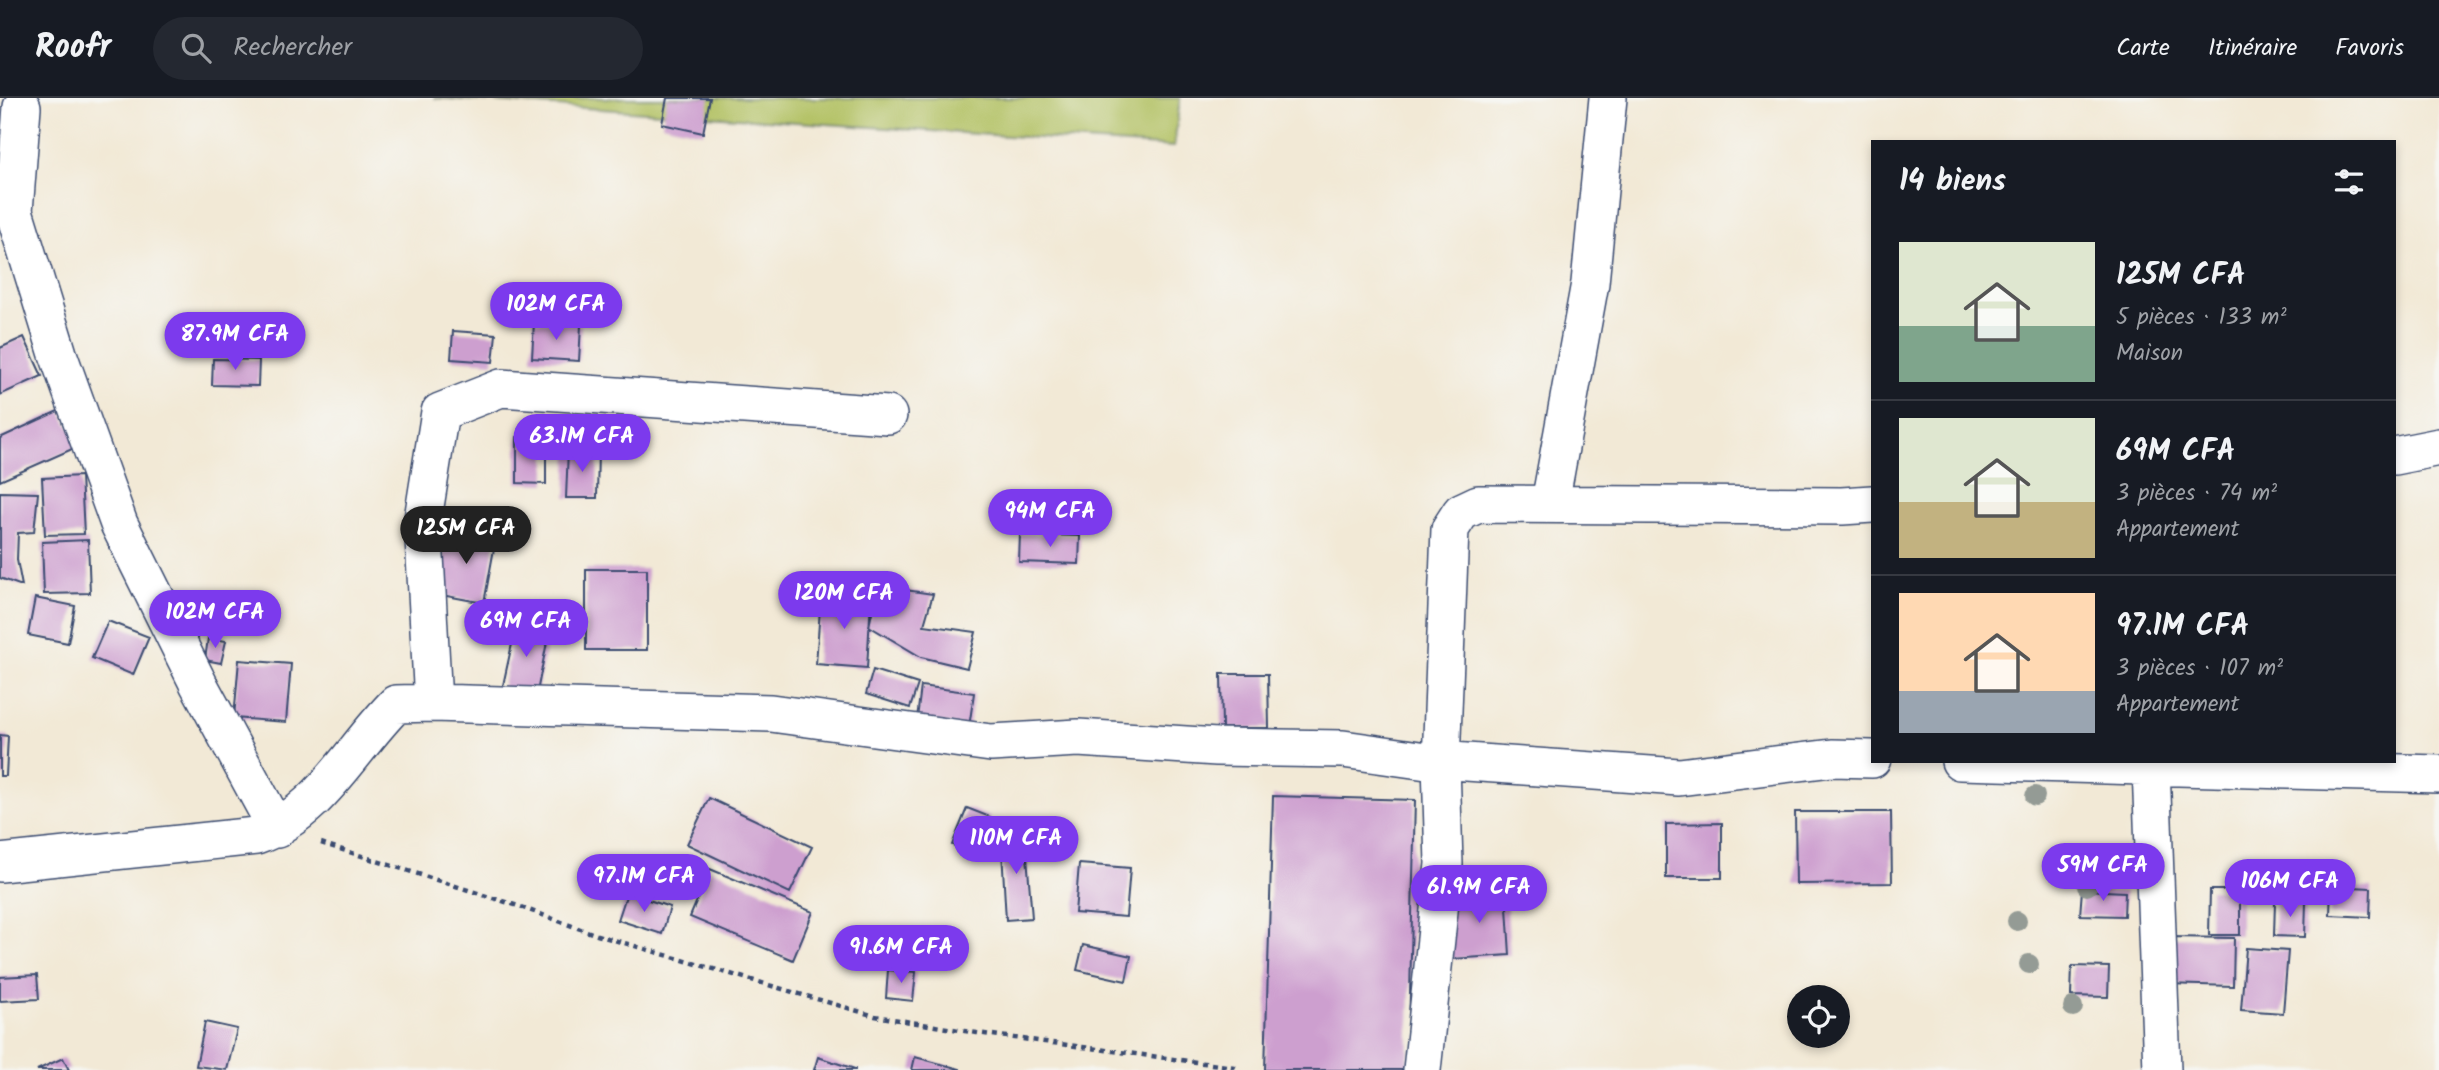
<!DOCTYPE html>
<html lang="fr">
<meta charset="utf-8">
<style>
:root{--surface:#171b24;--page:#242831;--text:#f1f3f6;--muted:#9ea1a6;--line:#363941;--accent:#7c3aed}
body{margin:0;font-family:Kalam,sans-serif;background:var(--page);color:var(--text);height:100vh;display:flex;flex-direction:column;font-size:26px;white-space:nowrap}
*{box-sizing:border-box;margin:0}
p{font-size:23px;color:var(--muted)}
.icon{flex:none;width:38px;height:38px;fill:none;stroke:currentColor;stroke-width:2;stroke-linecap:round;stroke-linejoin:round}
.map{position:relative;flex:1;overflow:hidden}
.side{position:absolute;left:1871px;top:42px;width:525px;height:623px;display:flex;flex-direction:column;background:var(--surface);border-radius:0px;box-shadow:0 4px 10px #0003}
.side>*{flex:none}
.fabs{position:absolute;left:1787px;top:887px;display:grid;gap:14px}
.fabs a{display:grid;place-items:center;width:63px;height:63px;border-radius:50%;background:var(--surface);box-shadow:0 4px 10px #0003;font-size:35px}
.price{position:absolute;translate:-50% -60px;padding:0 16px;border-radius:24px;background:var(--accent);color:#fff;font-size:23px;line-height:46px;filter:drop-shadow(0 2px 4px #0008)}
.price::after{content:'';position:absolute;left:50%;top:42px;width:21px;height:16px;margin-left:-10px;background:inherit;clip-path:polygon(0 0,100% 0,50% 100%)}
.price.current{background:#222;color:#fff}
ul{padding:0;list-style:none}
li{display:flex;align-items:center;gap:21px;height:175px;padding:0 28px}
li+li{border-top:2px solid var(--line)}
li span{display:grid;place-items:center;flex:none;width:196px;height:140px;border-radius:0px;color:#555}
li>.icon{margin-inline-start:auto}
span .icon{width:84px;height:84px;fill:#fffc;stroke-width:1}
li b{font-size:30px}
h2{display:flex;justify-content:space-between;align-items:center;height:84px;padding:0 28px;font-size:30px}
header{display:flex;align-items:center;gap:42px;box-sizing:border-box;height:98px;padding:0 35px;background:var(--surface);border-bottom:2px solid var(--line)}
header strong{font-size:33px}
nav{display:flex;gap:38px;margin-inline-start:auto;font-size:24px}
.search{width:490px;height:63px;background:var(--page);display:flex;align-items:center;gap:18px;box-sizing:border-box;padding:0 24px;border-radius:38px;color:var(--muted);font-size:26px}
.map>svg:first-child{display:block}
.green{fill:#b2c164;stroke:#667861;stroke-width:2}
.building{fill:#cd9fcf}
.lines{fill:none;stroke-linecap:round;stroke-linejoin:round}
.minor-casing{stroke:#3b4b70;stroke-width:40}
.path{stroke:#3b4b70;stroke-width:4.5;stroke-dasharray:5 5;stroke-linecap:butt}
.minor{stroke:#fff;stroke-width:37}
.tree{fill:#949b95}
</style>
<header>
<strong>Roofr</strong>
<div class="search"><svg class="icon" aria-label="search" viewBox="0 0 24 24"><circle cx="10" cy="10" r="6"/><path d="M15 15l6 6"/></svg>Rechercher</div>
<nav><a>Carte</a><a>Itinéraire</a><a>Favoris</a></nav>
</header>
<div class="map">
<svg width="2439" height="972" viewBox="0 0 2439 972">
<rect width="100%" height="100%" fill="#f6f6f2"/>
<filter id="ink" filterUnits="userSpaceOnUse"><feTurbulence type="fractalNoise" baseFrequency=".0143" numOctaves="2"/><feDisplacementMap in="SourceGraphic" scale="14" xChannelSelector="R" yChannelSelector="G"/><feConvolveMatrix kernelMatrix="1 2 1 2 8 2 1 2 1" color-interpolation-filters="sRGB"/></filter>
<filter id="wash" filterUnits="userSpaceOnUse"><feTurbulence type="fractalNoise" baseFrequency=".00686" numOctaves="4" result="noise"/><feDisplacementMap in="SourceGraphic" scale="28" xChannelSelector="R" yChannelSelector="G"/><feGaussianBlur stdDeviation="1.57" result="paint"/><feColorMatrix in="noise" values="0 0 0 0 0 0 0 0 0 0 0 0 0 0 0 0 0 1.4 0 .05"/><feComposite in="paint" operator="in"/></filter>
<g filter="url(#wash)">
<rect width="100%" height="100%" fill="#f2e9d6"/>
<path class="green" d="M434,0H1180L1174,49Z"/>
<g id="blocks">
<path class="building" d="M667,0H710L703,35L662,26Z
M534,224L581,227L579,263L532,260Z
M453,233L496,236L493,264L451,261Z
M24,239L42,278L0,297V250Z
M213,261L259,262L258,288L212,287Z
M60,312L79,348L0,383V340Z
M517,339H546V386L517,385Z
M568,351L598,352L597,400H566Z
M81,378L84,436L45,437L42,380Z
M0,394L38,395L34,434L18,435L17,462L22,488L0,480Z
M448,431L496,440L484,505L436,496Z
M1020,436L1080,438L1079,466L1019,464Z
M88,442L90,495L44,496L42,444Z
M586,471H647V552H586Z
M878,488L933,496L924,527L976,534L967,570L921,559L869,528Z
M821,497L871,500L867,570L816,566Z
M35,500L75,508L68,545L28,537Z
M108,523L149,539L133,577L92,560Z
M517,523L550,529L536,599L502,592Z
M208,540L226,543L221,565L205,562Z
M239,562L291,566L286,624L234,620Z
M873,572L918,586L910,610L866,596Z
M1221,576H1268L1269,630H1222Z
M921,588L974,595L969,629L917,621Z
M0,637L8,638L6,678H0Z
M1273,698L1415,702L1408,972H1265Z
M709,700L812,749L790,795L687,746Z
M967,710L990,719L975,755L952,747Z
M1795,714H1891L1892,785L1796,786Z
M1722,725V780H1666V726Z
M1025,733L1032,820L1006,822L1001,735Z
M1079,766L1130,770L1126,819L1075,815Z
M710,771L813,814L793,862L690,819Z
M2331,788L2371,790L2370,819L2330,817Z
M2082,792L2125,794L2124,818L2080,817Z
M2210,792H2240V837H2209Z
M1506,793L1510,857L1452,861L1449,796Z
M627,795L670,809L662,836L618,822Z
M2275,803H2306L2305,839L2274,838Z
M2168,839L2234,840L2233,888L2167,886Z
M1083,847L1131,858L1126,883L1077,872Z
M2246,850L2288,853L2283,915L2241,912Z
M2072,868L2109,869L2108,899L2071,898Z
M888,872L916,874L913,903L886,900Z
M37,877L39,901L0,903V879Z
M205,924L237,931L227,972L196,968Z
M818,959L855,971V972H814Z
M915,959L960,971V972H912Z
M63,960L69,972H37Z"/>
</g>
</g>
<g filter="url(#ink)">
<use href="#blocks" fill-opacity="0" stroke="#3b4b70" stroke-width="2"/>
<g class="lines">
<g class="minor-casing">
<path id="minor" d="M22,9L14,113L58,256L119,426L199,587L277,731
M2394,358L2439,349
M1550,405L1590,185L1608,0
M433,605L423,421L440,314L501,290L888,317
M1960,663L2439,676
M2151,668L2162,972
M0,765L256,738C320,716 350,652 396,606L433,605L771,615L991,645L1078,640L1217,649L1343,651L1441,665L1452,663L1679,679L1832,660L1872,661
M1422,972L1444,766L1441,665L1450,431L1461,414L1478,406L1842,408L1872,406"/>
</g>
<path class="path" d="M321,745L518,808L597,837L875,918L977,935L1234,969L1240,972"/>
<use href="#minor" class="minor"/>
</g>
<g class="tree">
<circle cx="2035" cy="698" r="10"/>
<circle cx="2087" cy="788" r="10"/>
<circle cx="2017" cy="823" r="10"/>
<circle cx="2029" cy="866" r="10"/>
<circle cx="2073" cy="909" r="10"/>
</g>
</g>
</svg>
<div class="fabs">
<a><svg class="icon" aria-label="locate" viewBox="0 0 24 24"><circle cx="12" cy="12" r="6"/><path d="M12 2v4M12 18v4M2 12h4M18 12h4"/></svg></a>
</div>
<b class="price" style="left:556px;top:244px">102M CFA</b>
<b class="price" style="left:235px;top:274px">87.9M CFA</b>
<b class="price" style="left:582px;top:376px">63.1M CFA</b>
<b class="price" style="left:1050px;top:451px">94M CFA</b>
<b class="price current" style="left:466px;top:468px">125M CFA</b>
<b class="price" style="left:844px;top:533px">120M CFA</b>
<b class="price" style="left:215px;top:552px">102M CFA</b>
<b class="price" style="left:526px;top:561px">69M CFA</b>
<b class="price" style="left:1016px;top:778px">110M CFA</b>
<b class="price" style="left:2103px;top:805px">59M CFA</b>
<b class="price" style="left:644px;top:816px">97.1M CFA</b>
<b class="price" style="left:2290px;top:821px">106M CFA</b>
<b class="price" style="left:1479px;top:827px">61.9M CFA</b>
<b class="price" style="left:901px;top:887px">91.6M CFA</b>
<section class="side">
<h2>14 biens<svg class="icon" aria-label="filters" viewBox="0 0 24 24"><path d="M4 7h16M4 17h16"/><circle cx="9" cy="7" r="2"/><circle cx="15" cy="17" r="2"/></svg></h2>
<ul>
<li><span style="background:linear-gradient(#dfe7d0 60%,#7fa58c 0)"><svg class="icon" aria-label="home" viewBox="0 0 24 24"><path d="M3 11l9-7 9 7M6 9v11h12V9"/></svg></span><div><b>125M CFA</b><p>5 pièces · 133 m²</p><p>Maison</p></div></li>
<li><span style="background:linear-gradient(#dfe7d0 60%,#c2b280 0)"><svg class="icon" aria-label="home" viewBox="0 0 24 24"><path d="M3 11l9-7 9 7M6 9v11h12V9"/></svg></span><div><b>69M CFA</b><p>3 pièces · 74 m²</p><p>Appartement</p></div></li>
<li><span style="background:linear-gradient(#ffd9b3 70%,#9aa5b1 0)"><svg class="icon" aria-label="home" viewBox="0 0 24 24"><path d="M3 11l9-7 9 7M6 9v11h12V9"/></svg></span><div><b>97.1M CFA</b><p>3 pièces · 107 m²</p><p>Appartement</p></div></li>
</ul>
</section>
</div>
